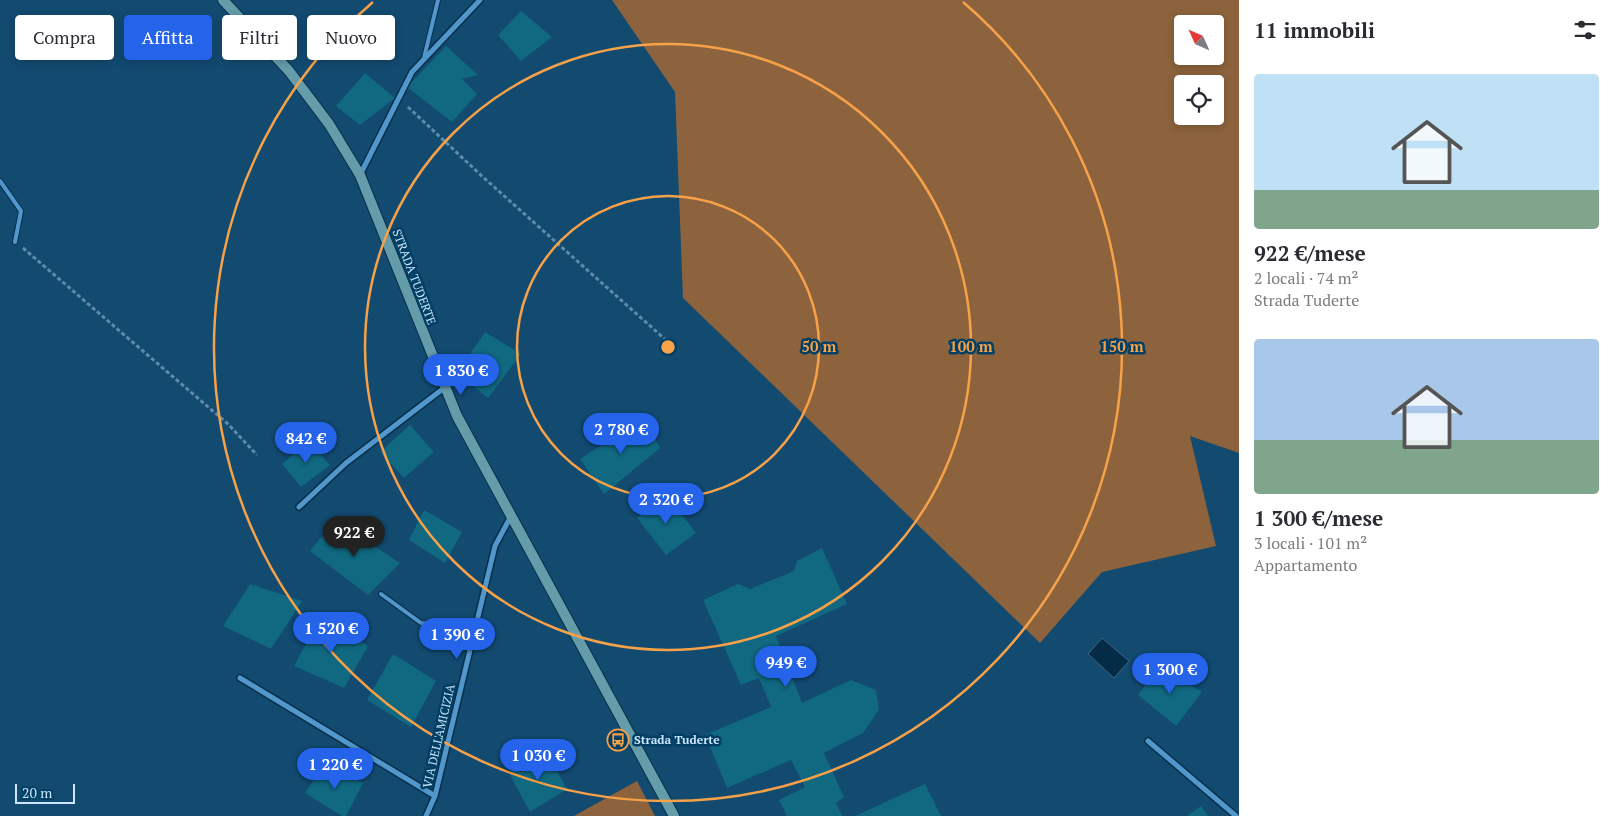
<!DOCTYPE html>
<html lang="it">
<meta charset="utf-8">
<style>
:root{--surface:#fff;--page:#f7f7f7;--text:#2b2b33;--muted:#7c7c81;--accent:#2563eb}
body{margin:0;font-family:"PT Serif",serif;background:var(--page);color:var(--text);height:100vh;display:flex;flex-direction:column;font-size:19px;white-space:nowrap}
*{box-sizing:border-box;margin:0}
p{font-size:16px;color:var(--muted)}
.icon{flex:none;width:28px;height:28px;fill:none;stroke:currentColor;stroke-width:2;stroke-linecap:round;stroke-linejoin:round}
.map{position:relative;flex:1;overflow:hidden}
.details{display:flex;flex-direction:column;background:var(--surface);width:375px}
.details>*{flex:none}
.hud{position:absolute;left:15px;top:15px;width:475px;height:45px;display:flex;gap:10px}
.needle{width:32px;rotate:315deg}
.fabs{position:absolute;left:1174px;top:15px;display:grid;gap:10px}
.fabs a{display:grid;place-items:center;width:50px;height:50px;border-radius:5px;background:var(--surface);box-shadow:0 2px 8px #0003;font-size:25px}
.scale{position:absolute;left:15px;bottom:12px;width:60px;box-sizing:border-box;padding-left:5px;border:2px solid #cbe6fd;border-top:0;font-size:14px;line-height:18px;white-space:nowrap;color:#cbe6fd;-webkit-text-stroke:4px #013f64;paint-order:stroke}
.price{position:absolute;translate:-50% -42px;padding:0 11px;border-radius:18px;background:var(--accent);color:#fff;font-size:16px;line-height:32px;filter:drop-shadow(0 1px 2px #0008)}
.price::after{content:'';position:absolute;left:50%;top:30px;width:15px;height:11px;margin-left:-8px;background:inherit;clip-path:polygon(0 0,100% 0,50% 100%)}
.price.selected{background:#222;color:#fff}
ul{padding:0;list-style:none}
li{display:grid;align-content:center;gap:10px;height:265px;padding:0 15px}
li span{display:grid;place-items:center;height:155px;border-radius:5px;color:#555}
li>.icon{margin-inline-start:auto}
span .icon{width:90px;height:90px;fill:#fffc;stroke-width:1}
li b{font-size:21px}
h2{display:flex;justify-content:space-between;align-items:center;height:60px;padding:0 15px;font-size:21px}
.tag{padding:0 18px;border-radius:5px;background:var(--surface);box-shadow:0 2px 8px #0003;font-size:18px;line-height:45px}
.tag.selected{background:var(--accent);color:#fff}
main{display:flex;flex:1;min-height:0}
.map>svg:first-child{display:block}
.green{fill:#8c633c;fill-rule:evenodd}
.water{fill:#042c47;stroke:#40647e}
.building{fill:#106881}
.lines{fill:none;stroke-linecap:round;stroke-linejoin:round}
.lane-casing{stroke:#082f4a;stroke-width:6}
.street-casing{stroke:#082f4a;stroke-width:8}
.secondary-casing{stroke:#082f4a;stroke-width:12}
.path{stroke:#5f8bab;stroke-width:3;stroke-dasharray:4 2.5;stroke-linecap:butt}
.lane{stroke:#5197cc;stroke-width:4}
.street{stroke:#5197cc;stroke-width:5}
.secondary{stroke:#649caa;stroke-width:10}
.ring{fill:none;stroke:#f7a149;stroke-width:2.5}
.labels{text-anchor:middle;stroke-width:5;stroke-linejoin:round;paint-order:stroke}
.street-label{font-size:12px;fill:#cbe6fd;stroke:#013f64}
.poi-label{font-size:12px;font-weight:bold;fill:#cbe6fd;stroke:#013f64;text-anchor:start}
.centre{fill:#f7a149;stroke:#013f64;stroke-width:2.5}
.ring-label{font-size:15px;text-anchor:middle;font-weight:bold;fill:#f7a149;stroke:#013f64;stroke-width:5;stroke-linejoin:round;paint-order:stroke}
</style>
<main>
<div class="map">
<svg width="1239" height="816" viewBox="0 0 1239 816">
<rect width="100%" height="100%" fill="#124a70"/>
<path class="green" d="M612,0H1239V453L1190,436L1216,546L1102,572L1040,643L683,298L675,92ZM1182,24H1215V56H1182ZM1182,84H1215V116H1182Z
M637,781L655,816H574Z"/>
<path class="water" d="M1102,638L1129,661L1114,678L1088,654Z"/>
<path class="building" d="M521,11L552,37L521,61L498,35Z
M446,46L478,75L462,79L477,94L452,122L407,87Z
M365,73L395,98L360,125L336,106Z
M485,332L521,354L488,398L457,373Z
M644,417L660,448L604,494L580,459Z
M410,425L434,452L404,478L380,452Z
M309,441L330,465L301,487L282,464Z
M666,494L696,533L666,555L637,518Z
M424,510L462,532L445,563L409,540Z
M335,520L400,563L368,595L310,551Z
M822,548L847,604L776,636L802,703L851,680L876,690L879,710L863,733L824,753L844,797L836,803L842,816H787L779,800L805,787L791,760L727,788L705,735L771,707L759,678L741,685L703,600L738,584L750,589L794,571L797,561Z
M250,584L302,601L271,649L223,626Z
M321,616L368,646L344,688L294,666Z
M393,654L436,681L411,727L367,700Z
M1160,666L1202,692L1176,726L1138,695Z
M545,749L567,789L530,812L509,773Z
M325,763L363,783L346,816H342L305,793Z
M925,784L941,816H855Z
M1201,806L1208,816H1187Z"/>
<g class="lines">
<g class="lane-casing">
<path id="lane" d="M424,58L438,0
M0,181L21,211L15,242
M381,594L421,623L476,624"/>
</g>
<g class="street-casing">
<path id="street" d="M360,175L412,72L480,0
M299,507L346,463L444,388
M240,678L435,796
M1148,741L1236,816
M426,816L435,796L495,546L511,516"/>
</g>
<g class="secondary-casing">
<path id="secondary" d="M223,0L289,71L329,124L360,175L457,416L674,816"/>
</g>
<path class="path" d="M408,107L484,178L667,341
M23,248L228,424L257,455"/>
<use href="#lane" class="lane"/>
<use href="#street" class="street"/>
<use href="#secondary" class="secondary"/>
</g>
<g class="ring">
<circle cx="668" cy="347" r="151"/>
<circle cx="668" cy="347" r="303"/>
<path d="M963 2A454 454 0 1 1 373 2"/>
</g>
<defs>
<g id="bus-ring" transform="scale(1.125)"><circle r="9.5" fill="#013f64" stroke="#f7a149" stroke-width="1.5"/><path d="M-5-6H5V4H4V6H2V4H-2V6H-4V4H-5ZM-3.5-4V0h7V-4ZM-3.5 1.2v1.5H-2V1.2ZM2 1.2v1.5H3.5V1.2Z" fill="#f7a149"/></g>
</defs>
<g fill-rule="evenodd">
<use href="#bus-ring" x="618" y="740"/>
</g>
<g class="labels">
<g class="street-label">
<text transform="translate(414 277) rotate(69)" y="4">STRADA TUDERTE</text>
<text transform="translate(439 736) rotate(-77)" y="4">VIA DELL'AMICIZIA</text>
</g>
<g class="poi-label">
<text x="634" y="744">Strada Tuderte</text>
</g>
</g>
<circle cx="668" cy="347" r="8" class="centre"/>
<g class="ring-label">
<text x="819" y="352">50 m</text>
<text x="971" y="352">100 m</text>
<text x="1122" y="352">150 m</text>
</g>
</svg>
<div class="fabs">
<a><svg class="needle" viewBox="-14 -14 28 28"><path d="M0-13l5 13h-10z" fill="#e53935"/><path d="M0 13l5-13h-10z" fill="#7c7c81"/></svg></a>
<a><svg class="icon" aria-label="locate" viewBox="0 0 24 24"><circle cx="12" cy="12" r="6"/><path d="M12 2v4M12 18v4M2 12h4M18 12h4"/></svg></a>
</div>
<div class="scale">20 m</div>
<b class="price" style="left:461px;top:396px">1 830 €</b>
<b class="price" style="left:621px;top:455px">2 780 €</b>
<b class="price" style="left:306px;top:464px">842 €</b>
<b class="price" style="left:666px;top:525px">2 320 €</b>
<b class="price selected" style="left:354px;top:558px">922 €</b>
<b class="price" style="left:331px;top:654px">1 520 €</b>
<b class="price" style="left:457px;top:660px">1 390 €</b>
<b class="price" style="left:786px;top:688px">949 €</b>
<b class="price" style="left:1170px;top:695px">1 300 €</b>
<b class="price" style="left:538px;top:781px">1 030 €</b>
<b class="price" style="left:335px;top:790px">1 220 €</b>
<div class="hud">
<a class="tag">Compra</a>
<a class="tag selected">Affitta</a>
<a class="tag">Filtri</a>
<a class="tag">Nuovo</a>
</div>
</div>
<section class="details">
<h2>11 immobili<svg class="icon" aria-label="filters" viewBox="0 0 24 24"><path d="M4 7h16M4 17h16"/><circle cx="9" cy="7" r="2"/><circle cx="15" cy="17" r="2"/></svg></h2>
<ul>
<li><span style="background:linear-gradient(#bfe0f5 75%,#7fa58c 0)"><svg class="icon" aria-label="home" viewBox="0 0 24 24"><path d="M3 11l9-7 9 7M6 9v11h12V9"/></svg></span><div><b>922 €/mese</b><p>2 locali · 74 m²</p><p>Strada Tuderte</p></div></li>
<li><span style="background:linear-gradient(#a9c7e8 65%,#7fa58c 0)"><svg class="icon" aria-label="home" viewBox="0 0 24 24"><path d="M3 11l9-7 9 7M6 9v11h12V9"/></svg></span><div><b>1 300 €/mese</b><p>3 locali · 101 m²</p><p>Appartamento</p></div></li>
</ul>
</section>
</main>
